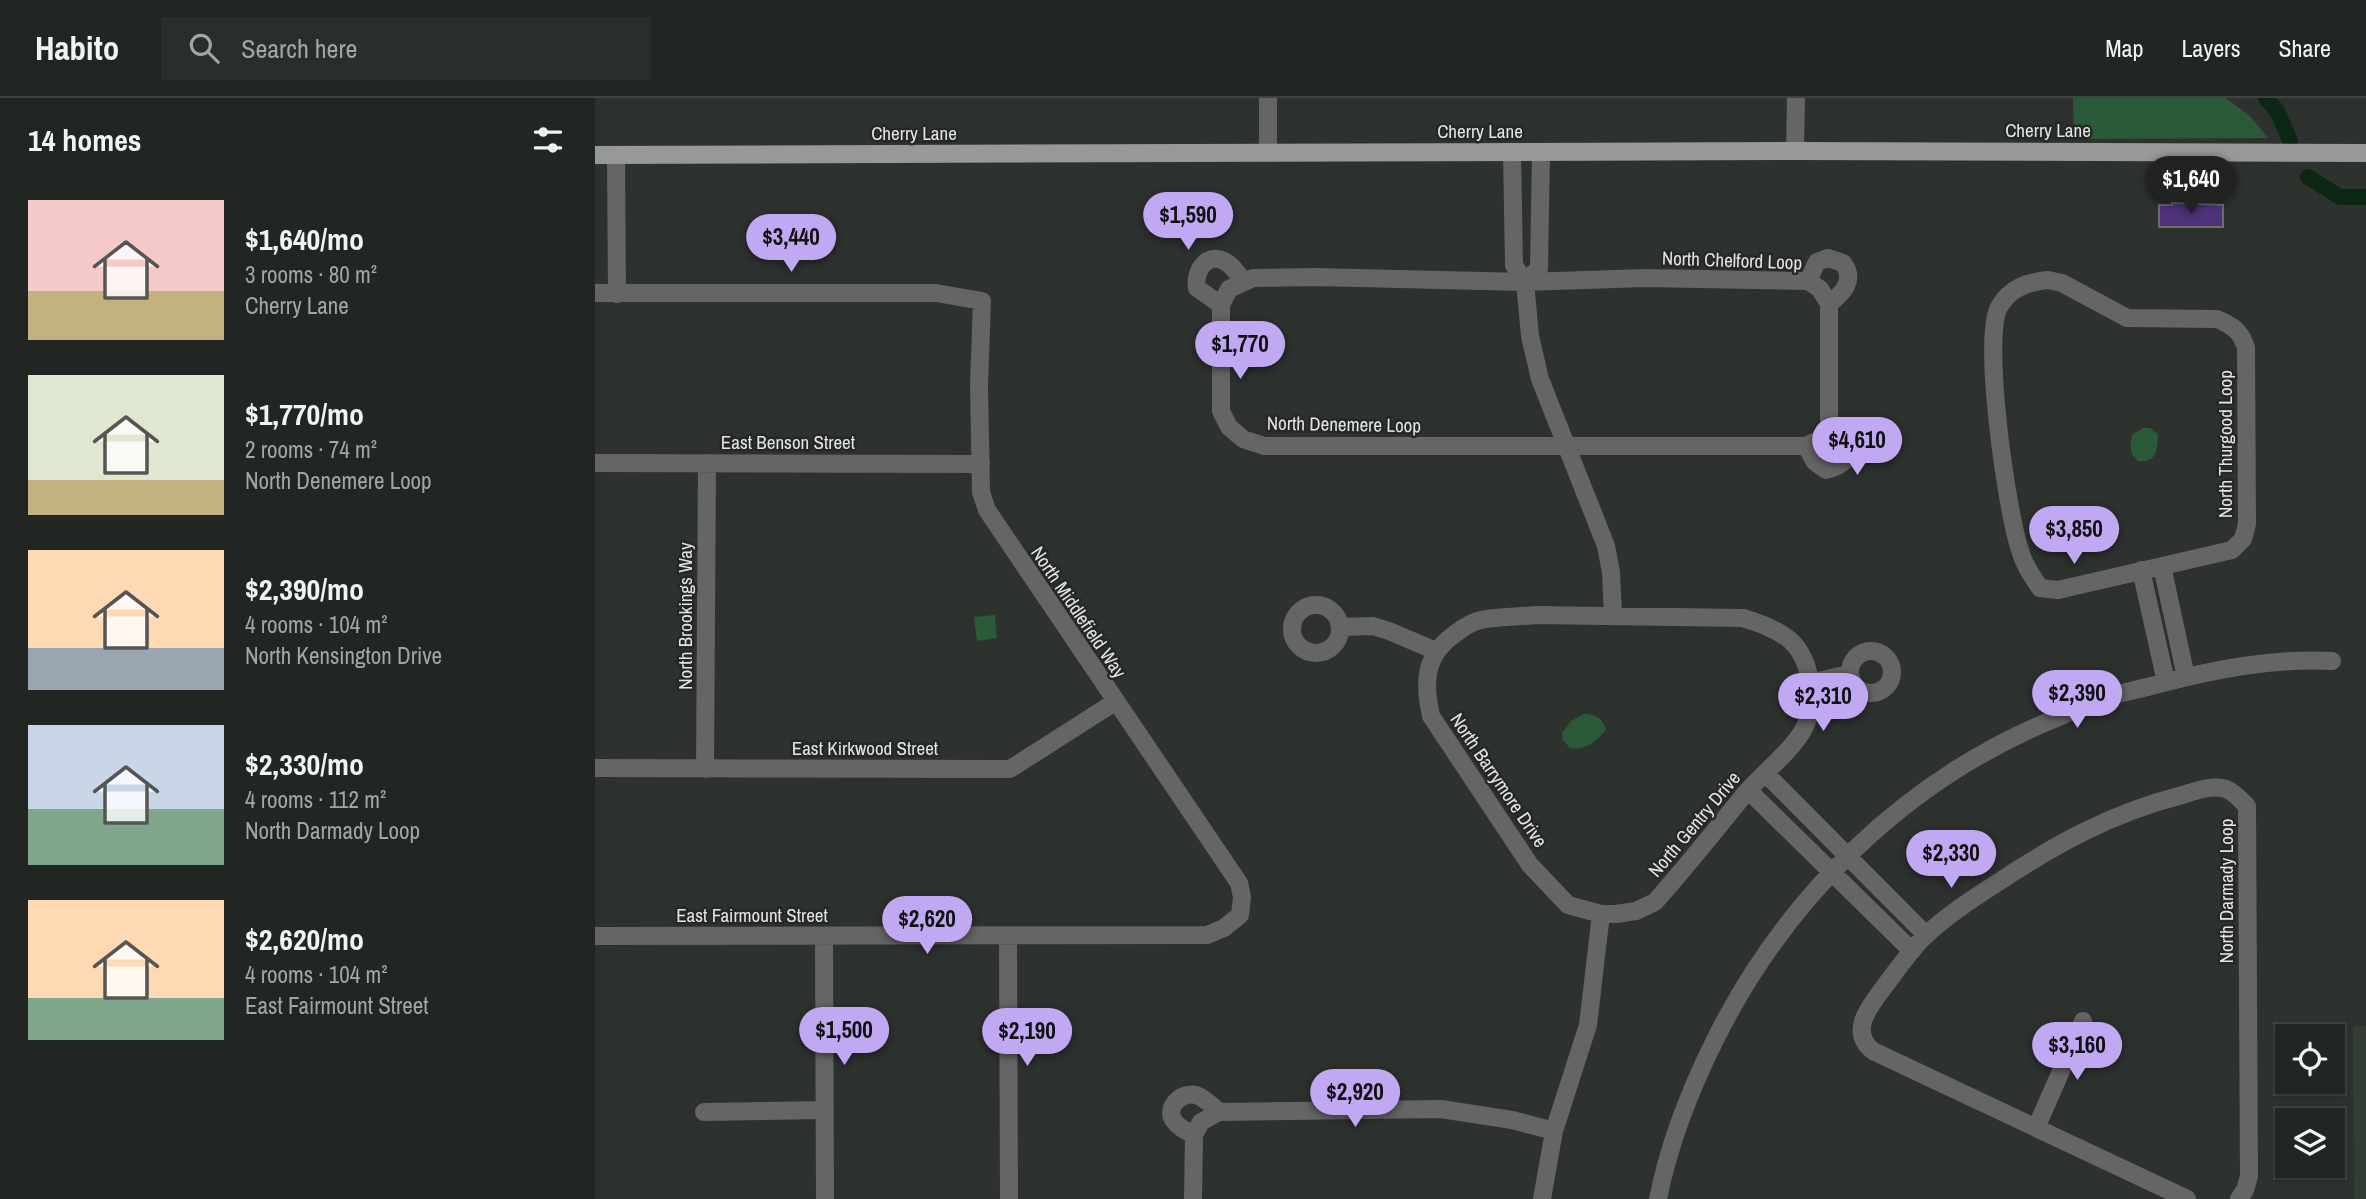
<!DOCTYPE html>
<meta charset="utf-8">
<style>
:root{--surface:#222623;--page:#2a2e2b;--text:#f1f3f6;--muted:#a2a5a6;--line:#3f4341;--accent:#c1a8f3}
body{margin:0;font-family:"Archivo Narrow",sans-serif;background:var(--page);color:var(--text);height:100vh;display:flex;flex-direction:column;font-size:26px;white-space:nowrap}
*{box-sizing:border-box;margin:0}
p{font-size:23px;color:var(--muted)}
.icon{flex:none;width:38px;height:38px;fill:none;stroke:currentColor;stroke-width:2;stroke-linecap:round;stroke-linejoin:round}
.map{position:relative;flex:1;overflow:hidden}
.side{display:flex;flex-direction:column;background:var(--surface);width:595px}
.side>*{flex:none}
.tools{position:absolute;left:1680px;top:926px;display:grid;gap:14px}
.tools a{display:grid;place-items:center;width:70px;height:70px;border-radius:0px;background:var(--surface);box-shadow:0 2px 5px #0004,0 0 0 2px var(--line);font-size:35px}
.price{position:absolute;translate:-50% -60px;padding:0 16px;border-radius:24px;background:var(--accent);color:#111;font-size:23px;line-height:46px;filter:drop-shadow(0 2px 4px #0008)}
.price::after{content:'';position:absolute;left:50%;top:42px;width:21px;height:16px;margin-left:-10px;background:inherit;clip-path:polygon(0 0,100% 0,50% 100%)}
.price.selected{background:#222;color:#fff}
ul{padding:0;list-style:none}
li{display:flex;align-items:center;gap:21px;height:175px;padding:0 28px}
li span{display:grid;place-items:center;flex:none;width:196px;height:140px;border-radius:0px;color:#555}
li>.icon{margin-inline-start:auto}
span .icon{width:84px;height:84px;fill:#fffc;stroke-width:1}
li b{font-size:30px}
h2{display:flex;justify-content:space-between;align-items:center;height:84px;padding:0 28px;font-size:30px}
header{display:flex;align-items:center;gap:42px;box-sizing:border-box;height:98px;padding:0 35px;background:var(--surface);border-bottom:2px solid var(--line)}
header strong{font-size:33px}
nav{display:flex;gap:38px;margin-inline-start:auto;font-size:24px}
.search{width:490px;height:63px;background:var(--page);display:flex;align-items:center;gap:18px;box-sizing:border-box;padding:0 24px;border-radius:0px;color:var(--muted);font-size:26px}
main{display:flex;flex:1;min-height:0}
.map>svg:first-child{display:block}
.built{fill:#333c35}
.green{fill:#2a5a38}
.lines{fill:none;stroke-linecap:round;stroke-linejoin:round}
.canal{stroke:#0c2714;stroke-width:16}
.building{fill:#50327c;stroke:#6c6b6f;stroke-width:2}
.minor{stroke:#646564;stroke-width:18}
.major{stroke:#969996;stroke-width:18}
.labels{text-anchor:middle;stroke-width:5;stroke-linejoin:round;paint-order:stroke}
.street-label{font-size:19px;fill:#e3e5e3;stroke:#252825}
</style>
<header>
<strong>Habito</strong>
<div class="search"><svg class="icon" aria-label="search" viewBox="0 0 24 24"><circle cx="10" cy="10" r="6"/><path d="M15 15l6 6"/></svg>Search here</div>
<nav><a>Map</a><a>Layers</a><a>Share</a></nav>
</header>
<main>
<section class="side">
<h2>14 homes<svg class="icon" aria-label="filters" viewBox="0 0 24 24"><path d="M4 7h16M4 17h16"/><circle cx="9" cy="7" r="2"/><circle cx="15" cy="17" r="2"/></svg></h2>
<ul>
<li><span style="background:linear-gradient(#f6c9c9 65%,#c2b280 0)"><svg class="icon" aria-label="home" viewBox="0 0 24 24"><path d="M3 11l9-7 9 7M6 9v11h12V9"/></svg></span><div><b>$1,640/mo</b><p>3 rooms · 80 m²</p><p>Cherry Lane</p></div></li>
<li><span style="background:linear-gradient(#dfe7d0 75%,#c2b280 0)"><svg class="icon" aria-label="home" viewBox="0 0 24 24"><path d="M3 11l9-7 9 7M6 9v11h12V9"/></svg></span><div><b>$1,770/mo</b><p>2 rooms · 74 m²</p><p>North Denemere Loop</p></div></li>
<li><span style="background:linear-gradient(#ffd9b3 70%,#9aa5b1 0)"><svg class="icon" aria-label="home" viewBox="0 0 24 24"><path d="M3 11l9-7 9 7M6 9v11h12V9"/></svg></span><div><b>$2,390/mo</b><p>4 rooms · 104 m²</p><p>North Kensington Drive</p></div></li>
<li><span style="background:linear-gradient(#c9d6e8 60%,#7fa58c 0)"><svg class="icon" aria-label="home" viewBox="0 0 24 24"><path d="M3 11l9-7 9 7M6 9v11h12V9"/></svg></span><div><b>$2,330/mo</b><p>4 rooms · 112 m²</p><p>North Darmady Loop</p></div></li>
<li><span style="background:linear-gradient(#ffd9b3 70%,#7fa58c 0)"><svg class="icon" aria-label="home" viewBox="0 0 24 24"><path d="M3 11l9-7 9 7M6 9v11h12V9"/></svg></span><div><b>$2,620/mo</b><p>4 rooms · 104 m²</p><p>East Fairmount Street</p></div></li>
</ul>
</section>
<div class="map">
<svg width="1771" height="1101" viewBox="0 0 1771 1101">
<rect width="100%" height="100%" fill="#2e322f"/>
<path class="built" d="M1758,928H1771V1101H1759Z"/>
<path class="green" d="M1478,0H1631L1656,19L1673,40L1479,41Z
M1548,330H1555L1563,336C1562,352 1562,365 1543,363C1534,355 1535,349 1537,337Z
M400,517L402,540L382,543L379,519Z
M989,616C1000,616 1009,621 1011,632C1001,643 991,653 975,650L968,642L967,635L976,623Z"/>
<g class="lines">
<path class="canal" d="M1671,0L1682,13L1695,42
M1713,79L1745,99H1771"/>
</g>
<path class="building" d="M1577,105L1628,107V129H1564V107H1577Z"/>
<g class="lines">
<path class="minor" d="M1200,53L1201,0
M673,54V0
M917,54L919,167L930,184L935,238L945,281L1011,448L1016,474L1018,517
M21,57L22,196
M720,179L930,184L1050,180L1213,183L1225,191L1234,206V328L1227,340L1211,348H669L648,341L634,329L626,313V207L634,191L658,180Z
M1453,182L1467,185L1532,220L1622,221C1638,228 1646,233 1651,250L1652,426L1648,441L1637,452L1463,492L1445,490C1437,478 1429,467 1425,452C1412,415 1387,241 1404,209C1415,190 1432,184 1453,182Z
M1213,183L1222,164L1233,160L1248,165C1261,182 1248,195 1234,206
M930,184L944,170L946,54
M0,195H341L387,203L384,287L386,394L392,412L644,785L647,799L645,817L629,830L612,837L0,838
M626,207L602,190C599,174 611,154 629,163C638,167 643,177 649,184
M1211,348L1220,364L1231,372C1248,369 1266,352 1249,336C1246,333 1239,331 1234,328
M0,365L386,366
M1567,468L1591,579
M1546,472L1571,584
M697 531a24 24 0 1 1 48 0a24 24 0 1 1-48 0Z
M941,517L1148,520C1165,525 1182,531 1196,543C1217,563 1223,609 1207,634C1192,658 1167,675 1149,697C1120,733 1091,769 1060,804L1041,813L1021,816H1006L973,807L935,767L836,618C828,582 830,557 861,535C869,529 877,524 886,522C903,518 923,519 941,517Z
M745,529L778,528L794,533L841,553
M1255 574a21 21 0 1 1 42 0a21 21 0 1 1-42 0Z
M1214,585L1254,576
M0,670L415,671L520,604
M110,671L112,365
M1170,675L1331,837
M1153,692L1317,853
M229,838L230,1101
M413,839L414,1101
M109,1014L230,1012
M1441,1030L1488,923
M599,1037C593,1034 584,1030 580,1024C568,1011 586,993 601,997C610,1000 617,1008 624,1014
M598,1101L599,1037L606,1024L624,1014L846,1011L917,1022L959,1033
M947,1101L959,1033L993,927L1006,816
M1063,1101C1074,1046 1095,992 1120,942C1191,799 1310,682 1459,621C1475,614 1491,606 1508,600C1526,595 1545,591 1564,586C1621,571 1678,560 1737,563
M1592,1101L1278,953C1253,933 1275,908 1289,889C1302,872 1314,854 1329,839C1351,818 1377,801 1402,785C1459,747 1517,715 1584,698C1598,694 1617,686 1631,691C1639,694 1646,702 1652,708L1654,1078L1650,1092L1644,1101"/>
<path class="major" d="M0,57L1200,53L1771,55"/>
</g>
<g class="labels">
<g class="street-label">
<text x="1453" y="39">Cherry Lane</text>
<text x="885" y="40">Cherry Lane</text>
<text x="319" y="42">Cherry Lane</text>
<text transform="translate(1137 162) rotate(2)" y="7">North Chelford Loop</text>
<text transform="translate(749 326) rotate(1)" y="7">North Denemere Loop</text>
<text x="193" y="351">East Benson Street</text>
<text transform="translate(1630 346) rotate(-90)" y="7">North Thurgood Loop</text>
<text transform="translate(484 514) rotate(56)" y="7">North Middlefield Way</text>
<text transform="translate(90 518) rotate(-90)" y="7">North Brookings Way</text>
<text x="270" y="657">East Kirkwood Street</text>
<text transform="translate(904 682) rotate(56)" y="7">North Barrymore Drive</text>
<text transform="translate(1099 726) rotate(-50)" y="7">North Gentry Drive</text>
<text transform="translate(1631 793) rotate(-90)" y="7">North Darmady Loop</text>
<text x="157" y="824">East Fairmount Street</text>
</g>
</g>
</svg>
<div class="tools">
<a><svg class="icon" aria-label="locate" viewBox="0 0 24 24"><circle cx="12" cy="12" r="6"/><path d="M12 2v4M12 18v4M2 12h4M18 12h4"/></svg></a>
<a><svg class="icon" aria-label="layers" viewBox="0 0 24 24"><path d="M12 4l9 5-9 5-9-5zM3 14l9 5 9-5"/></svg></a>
</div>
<b class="price selected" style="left:1596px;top:118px">$1,640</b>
<b class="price" style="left:593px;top:154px">$1,590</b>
<b class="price" style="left:196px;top:176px">$3,440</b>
<b class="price" style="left:645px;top:283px">$1,770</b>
<b class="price" style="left:1262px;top:379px">$4,610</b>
<b class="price" style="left:1479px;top:468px">$3,850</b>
<b class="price" style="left:1482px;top:632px">$2,390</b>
<b class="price" style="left:1228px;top:635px">$2,310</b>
<b class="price" style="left:1356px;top:792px">$2,330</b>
<b class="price" style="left:332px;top:858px">$2,620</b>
<b class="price" style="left:249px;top:969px">$1,500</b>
<b class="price" style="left:432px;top:970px">$2,190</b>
<b class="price" style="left:1482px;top:984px">$3,160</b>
<b class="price" style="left:760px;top:1031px">$2,920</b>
</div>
</main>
